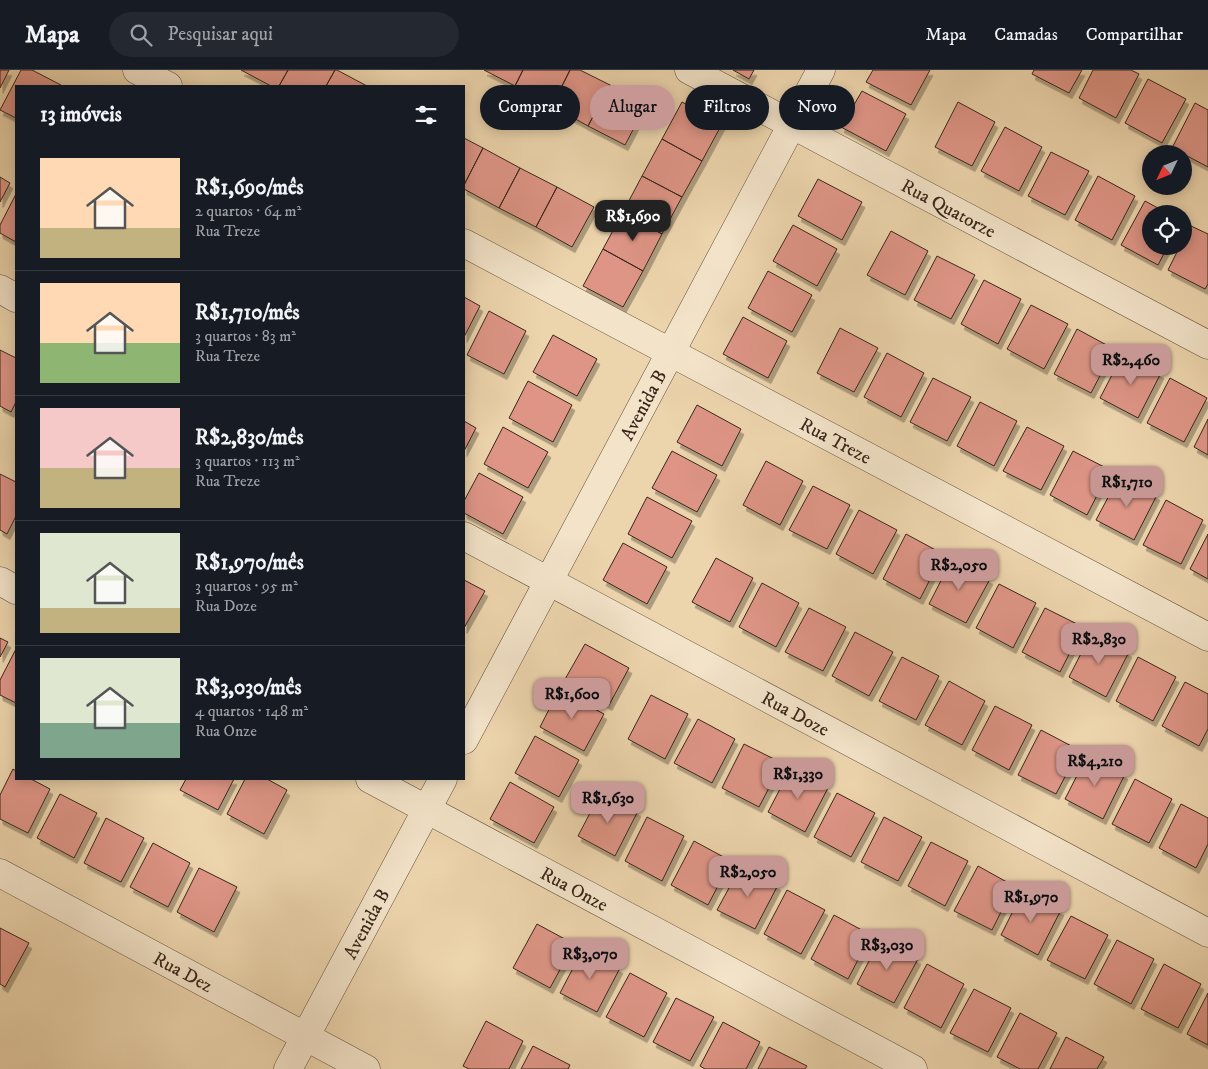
<!DOCTYPE html>
<html lang="pt">
<meta charset="utf-8">
<style>
:root{--surface:#171b24;--page:#242831;--text:#f1f3f6;--muted:#9ea1a6;--line:#363941;--accent:#c59692}
body{margin:0;font-family:"IM FELL DW Pica",serif;background:var(--page);color:var(--text);height:100vh;display:flex;flex-direction:column;font-size:19px;white-space:nowrap}
*{box-sizing:border-box;margin:0}
p{font-size:16px;color:var(--muted)}
.icon{flex:none;width:28px;height:28px;fill:none;stroke:currentColor;stroke-width:2;stroke-linecap:round;stroke-linejoin:round}
.map{position:relative;flex:1;overflow:hidden}
.drawer{position:absolute;left:15px;top:15px;width:450px;height:695px;display:flex;flex-direction:column;background:var(--surface);border-radius:0px;box-shadow:0 2px 12px #0003}
.drawer>*{flex:none}
.hud{position:absolute;left:480px;top:15px;width:475px;height:45px;display:flex;gap:10px}
.needle{width:32px;rotate:227deg}
.controls{position:absolute;left:1142px;top:75px;display:grid;gap:10px}
.controls a{display:grid;place-items:center;width:50px;height:50px;border-radius:50%;background:var(--surface);box-shadow:0 2px 12px #0003;font-size:25px}
.price{position:absolute;translate:-50% -42px;padding:0 11px;border-radius:10px;background:var(--accent);color:#111;font-size:16px;line-height:32px;filter:drop-shadow(0 1px 2px #0008)}
.price::after{content:'';position:absolute;left:50%;top:30px;width:15px;height:11px;margin-left:-8px;background:inherit;clip-path:polygon(0 0,100% 0,50% 100%)}
.price.active{background:#222;color:#fff}
ul{padding:0;list-style:none}
li{display:flex;align-items:center;gap:15px;height:125px;padding:0 25px}
li+li{border-top:1px solid var(--line)}
li span{display:grid;place-items:center;flex:none;width:140px;height:100px;border-radius:0px;color:#555}
li>.icon{margin-inline-start:auto}
span .icon{width:60px;height:60px;fill:#fffc;stroke-width:1}
li b{font-size:21px}
h2{display:flex;justify-content:space-between;align-items:center;height:60px;padding:0 25px;font-size:21px}
.pill{padding:0 18px;border-radius:22px;background:var(--surface);box-shadow:0 2px 12px #0003;font-size:18px;line-height:45px}
.pill.active{background:var(--accent);color:#111}
header{display:flex;align-items:center;gap:30px;box-sizing:border-box;height:70px;padding:0 25px;background:var(--surface);border-bottom:1px solid var(--line)}
header strong{font-size:24px}
nav{display:flex;gap:28px;margin-inline-start:auto;font-size:18px}
.search{width:350px;height:45px;background:var(--page);display:flex;align-items:center;gap:12px;box-sizing:border-box;padding:0 18px;border-radius:28px;color:var(--muted);font-size:19px}
.map>svg:first-child{display:block}
.building{fill:#de9586;stroke:#39261a;filter:url(#shadow)}
.lines{fill:none;stroke-linecap:round;stroke-linejoin:round}
.minor-casing{stroke:#66523e;stroke-width:29}
.minor{stroke:#f3e3c9;stroke-width:28}
.labels{text-anchor:middle;stroke-width:4.5;stroke-linejoin:round;paint-order:stroke}
.street-label{font-size:19px;fill:#39261a;stroke:#f3e3c9}
</style>
<header>
<strong>Mapa</strong>
<div class="search"><svg class="icon" aria-label="search" viewBox="0 0 24 24"><circle cx="10" cy="10" r="6"/><path d="M15 15l6 6"/></svg>Pesquisar aqui</div>
<nav><a>Mapa</a><a>Camadas</a><a>Compartilhar</a></nav>
</header>
<div class="map">
<svg width="1208" height="999" viewBox="0 0 1208 999">
<defs>
<filter id="shadow"><feDropShadow dx="3" dy="5.5" stdDeviation="0" flood-color="#0004"/></filter>
</defs>
<rect width="100%" height="100%" fill="#ecd4ac"/>
<filter id="stains"><feTurbulence type="fractalNoise" baseFrequency=".004" numOctaves="4"/><feColorMatrix values="0 0 0 0 .2 0 0 0 0 .09 0 0 0 0 .02 0 0 0 .5 -.17"/></filter>
<radialGradient id="worn" r=".72"><stop offset=".6" stop-color="#630" stop-opacity="0"/><stop offset="1" stop-color="#630" stop-opacity=".3"/></radialGradient>
<path class="building" d="M0,0H9L0,18Z
M21,0H32L61,15L60,16H16V48L0,40Z
M241,0H288L279,16H271Z
M288,0H335L326,16H279Z
M335,0H337L367,16H326Z
M484,0H523L515,16Z
M523,0H570L552,36L515,16Z
M570,0H580L610,15L588,56L552,36Z
M733,0H754L749,9Z
M873,0H930L911,35L866,12Z
M1034,0H1082L1069,23L1032,4Z
M1093,0H1131L1139,4L1116,48L1079,28Z
M1148,9L1186,29L1162,73L1125,53Z
M610,15L646,35L625,75L588,56Z
M862,21L906,44L886,81L841,57Z
M682,32L722,54L702,91L662,69Z
M958,32L995,52L972,96L935,77Z
M1195,33L1208,40V97L1172,78Z
M1005,57L1042,77L1019,121L981,101Z
M464,68L483,78L464,115Z
M662,69L702,91L682,127L642,106Z
M483,78L520,98L499,138L464,119V115Z
M1051,82L1089,101L1065,145L1028,126Z
M520,98L557,117L536,157L499,138Z
M642,106L682,127L662,164L623,142Z
M1098,106L1135,126L1112,170L1075,150Z
M0,107L10,113L0,132Z
M818,109L862,132L842,170L798,146Z
M557,117L594,137L572,177L536,157Z
M16,124V172L0,163V155Z
M1145,131L1169,144H1151V176H1168L1158,195L1121,175Z
M623,142L662,164L643,201L603,179Z
M793,155L837,179L817,216L773,191Z
M1191,156L1208,164V214L1205,219L1168,200L1180,176H1184V169Z
M891,161L928,181L905,225L867,205Z
M603,179L643,201L623,237L583,216Z
M937,186L975,205L951,249L914,230Z
M768,201L812,225L792,262L748,238Z
M984,210L1021,229L998,274L961,254Z
M464,227L480,236L464,267Z
M1031,235L1068,254L1044,299L1007,279Z
M489,241L526,261L504,304L467,285Z
M743,247L787,271L768,308L723,284Z
M840,258L878,278L854,322L817,303Z
M1077,259L1114,279L1091,323L1054,304Z
M553,265L597,289L577,326L533,302Z
M0,280L16,288V332L11,342L0,336Z
M887,283L924,303L901,347L864,327Z
M1123,284L1161,303L1138,348L1100,328Z
M933,308L971,327L947,371L910,352Z
M1170,308L1207,328L1184,372L1147,353Z
M528,311L572,335L553,372L509,348Z
M980,332L1017,351L994,396L957,376Z
M697,335L741,359L722,396L677,372Z
M1208,349V385L1194,377Z
M464,351L476,358L464,381Z
M503,357L548,382L528,418L484,394Z
M1027,357L1064,376L1041,420L1003,401Z
M672,381L717,405L697,442L652,418Z
M1073,381L1110,400L1087,445L1050,425Z
M766,391L803,411L780,455L743,435Z
M479,403L523,427L503,464L464,443V431Z
M0,404L16,412V446L7,464L0,460Z
M1120,405L1157,425L1134,470L1096,450Z
M813,416L850,435L827,479L789,460Z
M647,427L692,451L672,488L628,464Z
M1166,430L1203,450L1181,494L1143,475Z
M859,440L897,460L873,504L836,484Z
M906,464L943,484L920,529L883,509Z
M1208,464V509L1190,499Z
M623,473L667,497L647,534L603,510Z
M716,488L753,508L730,552L692,532Z
M952,489L990,509L966,553L929,534Z
M464,510L485,521L464,558Z
M762,513L799,533L776,577L739,557Z
M999,514L1036,533L1013,578L976,558Z
M809,538L846,557L823,601L785,582Z
M1045,538L1083,557L1060,602L1022,582Z
M855,562L893,582L869,626L832,606Z
M1092,562L1129,582L1106,627L1069,607Z
M0,568L8,572L0,587Z
M585,574L629,598L609,635L564,611Z
M16,579V633L0,625V610Z
M902,587L939,606L916,650L879,631Z
M1138,587L1176,607L1153,651L1116,631Z
M949,611L985,631L962,675L925,655Z
M1185,612L1208,624V659L1199,676L1162,656Z
M559,620L604,644L584,681L540,657Z
M651,625L688,644L665,689L628,669Z
M995,636L1032,655L1009,700L972,680Z
M698,649L735,669L712,713L674,693Z
M1041,660L1079,680L1056,724L1018,705Z
M535,666L579,690L559,727L515,703Z
M744,674L782,693L759,737L722,718Z
M1088,684L1125,704L1103,749L1065,729Z
M791,698L828,718L805,762L768,742Z
M13,699L16,701V709H31L50,719L28,763L0,749V725Z
M186,709H234L218,740L180,720Z
M245,709H267L287,720L264,764L227,744Z
M1135,709L1172,729L1149,773L1112,754Z
M510,712L554,737L534,773L490,749Z
M601,722L638,741L615,786L578,766Z
M837,723L875,743L851,787L814,767Z
M60,724L97,743L74,788L37,768Z
M1181,734L1208,748V774L1196,798L1159,778Z
M647,747L684,766L662,811L625,791Z
M884,747L922,767L898,811L861,792Z
M106,748L144,768L121,812L84,793Z
M694,771L731,791L708,835L671,815Z
M931,772L968,791L945,836L908,816Z
M153,773L190,793L168,837L130,817Z
M741,796L778,815L755,859L717,840Z
M978,796L1014,816L992,860L954,841Z
M199,798L237,817L214,862L177,842Z
M787,820L825,840L801,884L764,864Z
M1023,821L1061,840L1038,885L1001,865Z
M834,845L871,865L848,909L811,889Z
M1071,846L1108,865L1085,909L1047,890Z
M537,854L574,874L550,918L513,898Z
M0,858L29,873L5,917L0,914Z
M880,870L918,889L894,933L857,914Z
M1117,870L1154,889L1131,934L1094,914Z
M583,879L620,898L597,942L560,923Z
M927,894L964,914L941,958L904,938Z
M1164,894L1201,914L1178,958L1141,939Z
M630,903L667,923L644,967L606,947Z
M974,919L1011,938L988,982L950,963Z
M1208,923V975L1187,964Z
M676,928L714,947L690,991L653,972Z
M1020,943L1057,963L1038,999H1020L997,987Z
M486,951L523,971L509,999H469L463,996Z
M723,952L760,972L746,999H705L700,996Z
M1066,967L1104,987L1097,999H1050Z
M533,976L570,995L568,999H521Z
M769,977L807,996L805,999H758Z"/>
<g class="lines">
<g class="minor-casing">
<g id="minor">
<path d="M137,0L168,16"/>
<path id="s1" d="M689,0L1208,275"/>
<path id="s2" d="M464,173L1208,567"/>
<path d="M0,219L16,228"/>
<path id="s3" d="M464,466L1208,863"/>
<path d="M0,511L16,520"/>
<path id="s4" d="M464,670L821,0"/>
<path id="s5" d="M370,709L913,999"/>
<path id="s6" d="M0,803L366,999"/>
<path id="s7" d="M288,999L443,709"/>
</g>
</g>
<use href="#minor" class="minor"/>
</g>
<g class="labels">
<g class="street-label">
<text dy="7" stroke="none"><textPath href="#s1" startOffset="294">Rua Quatorze</textPath></text>
<text dy="7" stroke="none"><textPath href="#s4" startOffset="380">Avenida B</textPath></text>
<text dy="7" stroke="none"><textPath href="#s2" startOffset="421">Rua Treze</textPath></text>
<text dy="7" stroke="none"><textPath href="#s3" startOffset="376">Rua Doze</textPath></text>
<text dy="7" stroke="none"><textPath href="#s5" startOffset="232">Rua Onze</textPath></text>
<text dy="7" stroke="none"><textPath href="#s7" startOffset="165">Avenida B</textPath></text>
<text dy="7" stroke="none"><textPath href="#s6" startOffset="208">Rua Dez</textPath></text>
</g>
</g>
<rect width="100%" height="100%" filter="url(#stains)"/>
<rect width="100%" height="100%" fill="url(#worn)"/>
</svg>
<div class="controls">
<a><svg class="needle" viewBox="-14 -14 28 28"><path d="M0-13l5 13h-10z" fill="#e53935"/><path d="M0 13l5-13h-10z" fill="#9ea1a6"/></svg></a>
<a><svg class="icon" aria-label="locate" viewBox="0 0 24 24"><circle cx="12" cy="12" r="6"/><path d="M12 2v4M12 18v4M2 12h4M18 12h4"/></svg></a>
</div>
<b class="price active" style="left:633px;top:172px">R$1,690</b>
<b class="price" style="left:1131px;top:316px">R$2,460</b>
<b class="price" style="left:1127px;top:438px">R$1,710</b>
<b class="price" style="left:959px;top:521px">R$2,050</b>
<b class="price" style="left:1099px;top:595px">R$2,830</b>
<b class="price" style="left:572px;top:650px">R$1,600</b>
<b class="price" style="left:1095px;top:717px">R$4,210</b>
<b class="price" style="left:798px;top:730px">R$1,330</b>
<b class="price" style="left:608px;top:754px">R$1,630</b>
<b class="price" style="left:748px;top:828px">R$2,050</b>
<b class="price" style="left:1031px;top:853px">R$1,970</b>
<b class="price" style="left:887px;top:901px">R$3,030</b>
<b class="price" style="left:590px;top:910px">R$3,070</b>
<div class="hud">
<a class="pill">Comprar</a>
<a class="pill active">Alugar</a>
<a class="pill">Filtros</a>
<a class="pill">Novo</a>
</div>
<section class="drawer">
<h2>13 imóveis<svg class="icon" aria-label="filters" viewBox="0 0 24 24"><path d="M4 7h16M4 17h16"/><circle cx="9" cy="7" r="2"/><circle cx="15" cy="17" r="2"/></svg></h2>
<ul>
<li><span style="background:linear-gradient(#ffd9b3 70%,#c2b280 0)"><svg class="icon" aria-label="home" viewBox="0 0 24 24"><path d="M3 11l9-7 9 7M6 9v11h12V9"/></svg></span><div><b>R$1,690/mês</b><p>2 quartos · 64 m²</p><p>Rua Treze</p></div></li>
<li><span style="background:linear-gradient(#ffd9b3 60%,#8fb573 0)"><svg class="icon" aria-label="home" viewBox="0 0 24 24"><path d="M3 11l9-7 9 7M6 9v11h12V9"/></svg></span><div><b>R$1,710/mês</b><p>3 quartos · 83 m²</p><p>Rua Treze</p></div></li>
<li><span style="background:linear-gradient(#f6c9c9 60%,#c2b280 0)"><svg class="icon" aria-label="home" viewBox="0 0 24 24"><path d="M3 11l9-7 9 7M6 9v11h12V9"/></svg></span><div><b>R$2,830/mês</b><p>3 quartos · 113 m²</p><p>Rua Treze</p></div></li>
<li><span style="background:linear-gradient(#dfe7d0 75%,#c2b280 0)"><svg class="icon" aria-label="home" viewBox="0 0 24 24"><path d="M3 11l9-7 9 7M6 9v11h12V9"/></svg></span><div><b>R$1,970/mês</b><p>3 quartos · 95 m²</p><p>Rua Doze</p></div></li>
<li><span style="background:linear-gradient(#dfe7d0 65%,#7fa58c 0)"><svg class="icon" aria-label="home" viewBox="0 0 24 24"><path d="M3 11l9-7 9 7M6 9v11h12V9"/></svg></span><div><b>R$3,030/mês</b><p>4 quartos · 148 m²</p><p>Rua Onze</p></div></li>
</ul>
</section>
</div>
